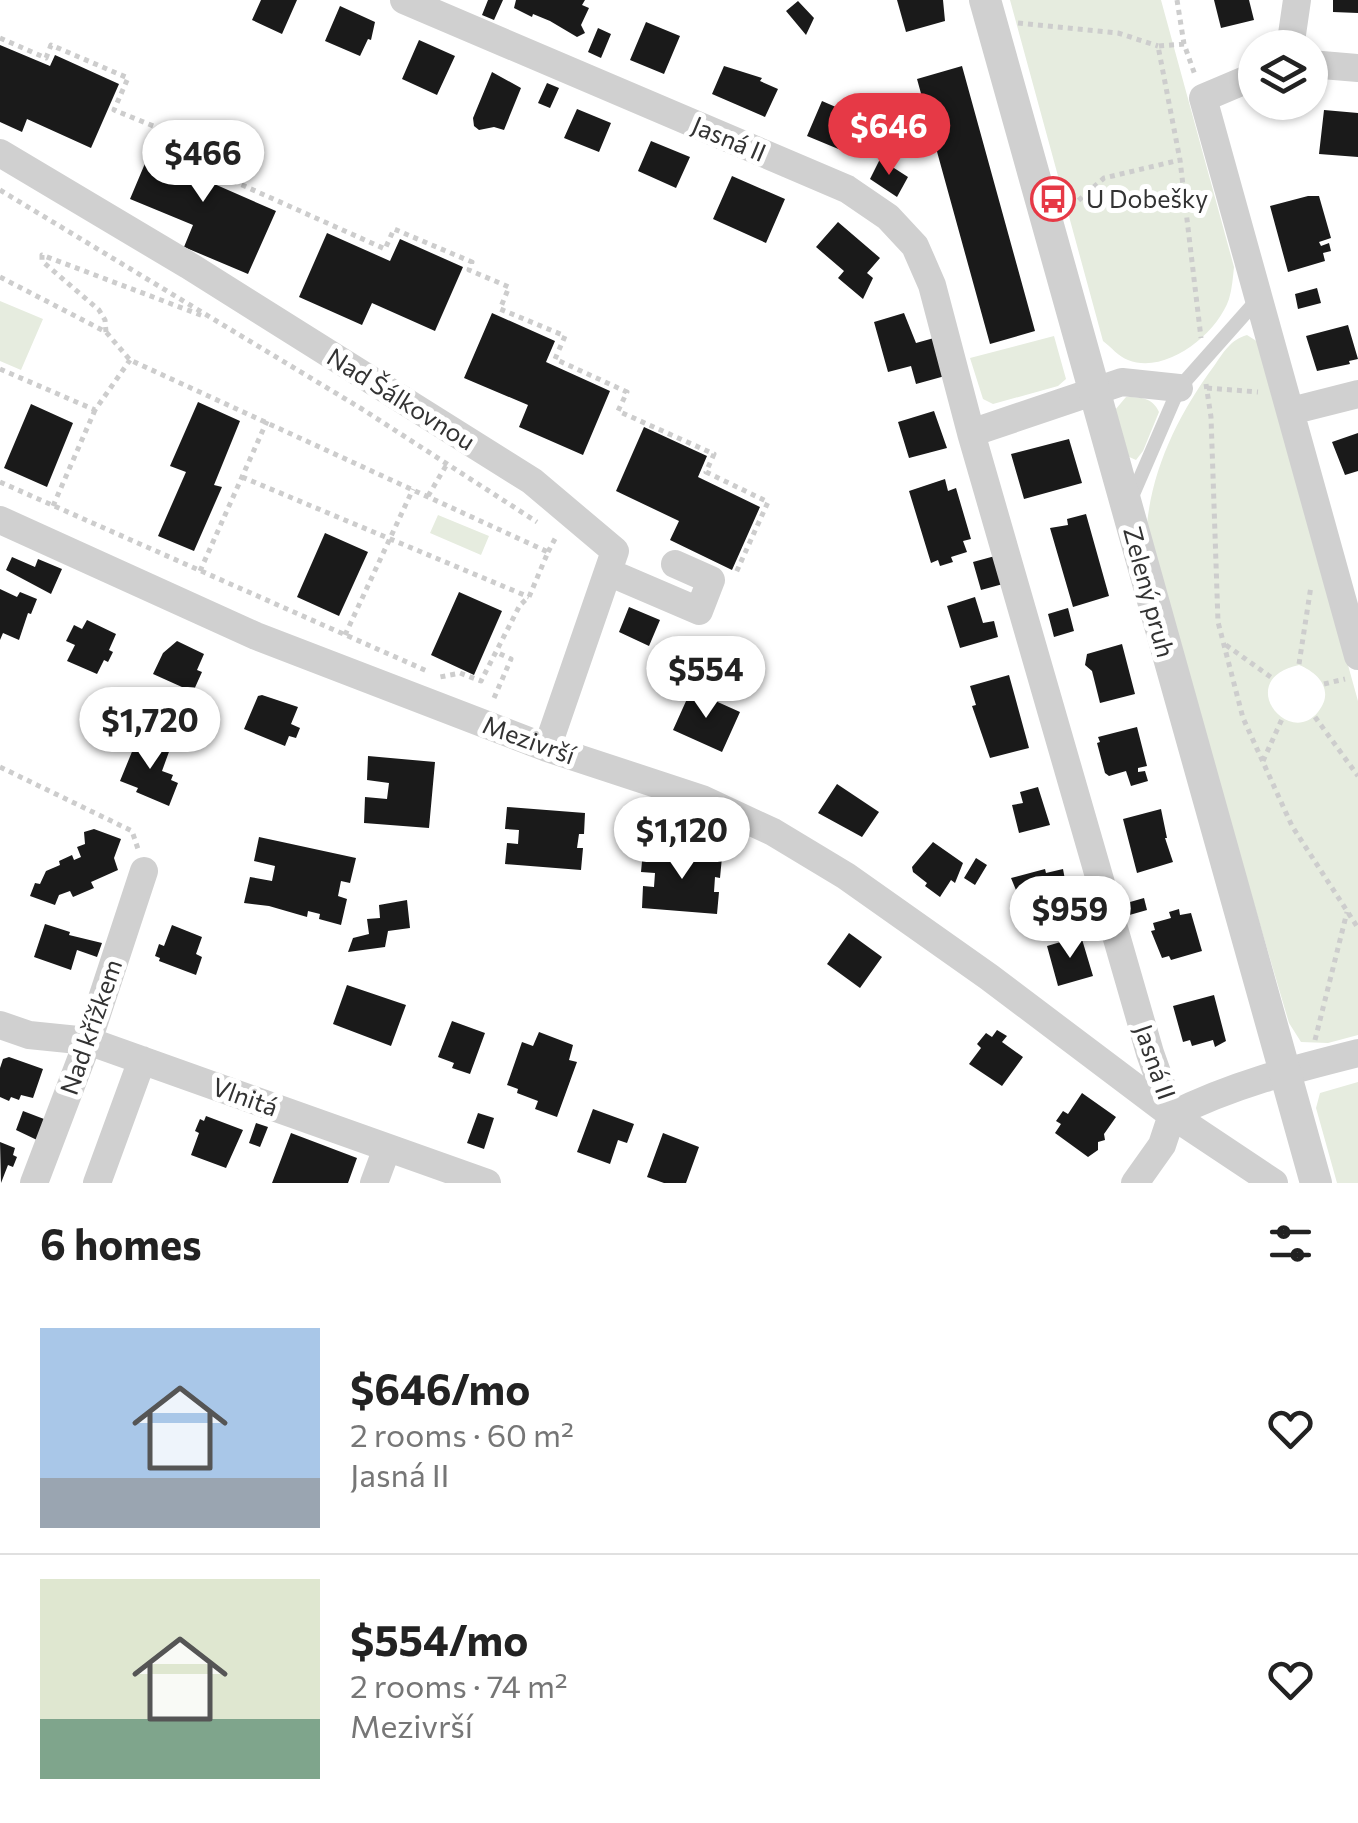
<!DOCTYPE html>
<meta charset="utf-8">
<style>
:root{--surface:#fff;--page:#f6f6f6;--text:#222;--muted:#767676;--line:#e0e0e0;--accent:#e63946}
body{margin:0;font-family:Commissioner,sans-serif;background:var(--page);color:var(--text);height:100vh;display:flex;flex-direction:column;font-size:38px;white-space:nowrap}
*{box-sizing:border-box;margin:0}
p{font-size:32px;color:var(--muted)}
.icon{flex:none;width:55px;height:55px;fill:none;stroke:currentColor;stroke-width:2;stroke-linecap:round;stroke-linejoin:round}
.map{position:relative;height:1183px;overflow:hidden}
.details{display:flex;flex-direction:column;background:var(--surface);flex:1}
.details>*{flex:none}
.buttons{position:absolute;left:1238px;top:30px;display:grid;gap:20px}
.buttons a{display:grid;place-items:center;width:90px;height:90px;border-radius:50%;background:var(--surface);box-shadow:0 2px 8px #0004;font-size:50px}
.price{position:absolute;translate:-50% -85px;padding:0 22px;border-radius:35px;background:#fff;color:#222;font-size:32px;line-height:65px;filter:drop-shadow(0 2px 5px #0008)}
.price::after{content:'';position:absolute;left:50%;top:60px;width:30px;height:22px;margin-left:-15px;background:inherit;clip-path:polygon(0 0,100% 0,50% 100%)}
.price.selected{background:var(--accent);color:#fff}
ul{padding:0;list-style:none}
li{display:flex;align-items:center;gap:30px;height:250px;padding:0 40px}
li+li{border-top:2px solid var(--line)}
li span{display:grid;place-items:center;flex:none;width:280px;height:200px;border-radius:0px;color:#555}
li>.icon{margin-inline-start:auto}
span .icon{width:120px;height:120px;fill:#fffc;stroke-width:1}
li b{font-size:42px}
h2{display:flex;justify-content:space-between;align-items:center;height:120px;padding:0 40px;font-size:42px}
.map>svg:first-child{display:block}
.green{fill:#e6ecdf;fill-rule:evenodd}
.building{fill:#1a1a1a}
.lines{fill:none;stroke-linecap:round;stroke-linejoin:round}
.path{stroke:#cdcdcd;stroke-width:5;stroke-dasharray:5 5;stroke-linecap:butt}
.service{stroke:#d0d0d0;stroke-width:14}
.minor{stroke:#d0d0d0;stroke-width:28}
.tertiary{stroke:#d0d0d0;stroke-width:32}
.labels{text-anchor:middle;stroke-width:10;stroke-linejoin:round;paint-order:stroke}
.street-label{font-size:25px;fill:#333;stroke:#fff}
.poi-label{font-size:25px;fill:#333;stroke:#fff;text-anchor:start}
</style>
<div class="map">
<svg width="1358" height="1183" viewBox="0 0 1358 1183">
<rect width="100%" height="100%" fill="#fff"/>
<path class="green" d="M1010,0H1161L1234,267C1233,277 1232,289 1229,299C1217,334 1166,375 1128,360C1119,357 1111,347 1103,341Z
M0,301L43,319L21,370L0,361Z
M1247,335L1258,342L1358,701V1035L1328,1043L1301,1042L1289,1023L1146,537C1149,474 1177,416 1214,366C1224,352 1230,340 1247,335ZM1299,665C1319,673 1335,691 1318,712C1288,749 1233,679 1299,665Z
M1054,336L1066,379L1058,386L993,404L983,399L970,358Z
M1126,397C1141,397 1153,398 1159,412L1143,451L1136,460L1127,456L1115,410Z
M438,515L489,536L481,555L430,533Z
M1358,1082V1183H1337L1316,1108L1320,1093Z"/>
<path class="building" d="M261,0H297L282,34L252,20Z
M488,0H503L494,20L482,15Z
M516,0H585L582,5L589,8L581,25L585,33L577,37L550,21L533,14L532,17L514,8Z
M897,0H943L945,21L906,32Z
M1214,0H1249L1254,20L1221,28Z
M1333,0H1358V13L1333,12Z
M798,1L814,18L806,35L786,11Z
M340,6L375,22L371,40L368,39L360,56L325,41Z
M646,22L680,36L664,74L630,60Z
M598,28L611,34L601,58L588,52Z
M419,40L455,56L437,95L402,79Z
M0,45L50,66L55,55L119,84L91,148L27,119L22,132L0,122Z
M724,66L762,78L760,81L778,89L765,117L712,94Z
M962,66L1035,331L990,344L917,79Z
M492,72L521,88L504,130L494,127L479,130L474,126L473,118Z
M547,83L559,88L550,108L538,103Z
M822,101L861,118L848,153L807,136Z
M577,109L611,123L599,152L564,138Z
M1324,110L1358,113V157L1319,154Z
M157,135L221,162L212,183L276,211L248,274L184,247L193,225L130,199Z
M651,141L690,157L676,188L638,171Z
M880,159L908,177L897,197L870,179Z
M732,176L785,199L766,243L713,219Z
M1308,196H1319L1331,238L1319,242L1321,246L1329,243L1331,251L1323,253L1325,261L1288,272L1270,206Z
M838,222L880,258L867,273L873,278L863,299L838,278L844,271L816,247Z
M327,233L390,261L400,239L463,267L435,331L372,303L362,325L299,297Z
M1317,288L1321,303L1298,309L1295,294Z
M492,313L555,341L546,362L610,391L583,455L519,427L528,405L464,378Z
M904,313L916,343L934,338L945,376L916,384L911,366L888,372L874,322Z
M1348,325L1358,359L1349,361L1350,364L1317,371L1306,336Z
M198,402L240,421L214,485L222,487L194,551L158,536L186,472L170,466Z
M31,404L73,423L47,487L4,468Z
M934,411L947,448L909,458L898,422Z
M644,427L707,456L698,477L760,507L732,570L670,540L679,521L616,491Z
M1358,433V471L1345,475L1332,442Z
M1069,439L1082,483L1024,499L1011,454Z
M945,479L948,491L956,488L971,539L963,541L967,552L951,557L953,562L940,566L938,560L931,563L909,491Z
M1086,514L1109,596L1073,607L1050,528L1068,525L1067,519Z
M325,533L368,552L339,616L297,597Z
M995,556L1003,584L981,590L973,562Z
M12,557L35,567L38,559L62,569L51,594L6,570Z
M0,589L17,597L20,592L37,599L31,614L28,613L19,640L3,633L0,640Z
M459,592L502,611L474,675L431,655Z
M975,597L983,623L994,621L998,637L960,648L947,606Z
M629,607L660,620L649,646L619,632Z
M1068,608L1074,631L1054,637L1048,614Z
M87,620L116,634L109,650L113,652L108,662L104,660L97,674L67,661L75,645L66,641L74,625L82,629Z
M177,641L204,654L197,670L202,672L193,692L153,674L163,653Z
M1122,644L1135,694L1100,703L1092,671L1085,665L1087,654Z
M1009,675L1029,748L990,758L972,706L976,705L970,686Z
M691,690L740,712L722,752L673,730Z
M262,695L298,707L291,724L300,728L296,738L289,736L285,746L244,729L258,696Z
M1137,727L1147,766L1138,768V772L1145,771L1148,781L1131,786L1126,771L1109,776L1105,773L1097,743L1100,742L1098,737Z
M138,737L170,749L162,771L173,775L171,780L178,783L169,806L136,792L138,788L120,781Z
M368,756L435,762L429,828L364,823L365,797L387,799L389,783L367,780Z
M837,784L879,812L862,837L818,813Z
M1038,787L1050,825L1019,833L1012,805L1023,803L1020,792Z
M507,807L585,813L584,834H579L577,848H583L581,870L505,864L507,843L518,844L519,830L505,829Z
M1161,809L1167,838H1165L1173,862L1137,873L1123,819Z
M94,829L121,839L114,858L118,870L91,882L94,888L73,897L70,891L59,895L55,905L30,896L35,883L40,884L46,871L60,865L59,861L72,855L74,860L81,857L77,847L85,844L84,832Z
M259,837L356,858L350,883L341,881L338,896L347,899L341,925L319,919L320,914L308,911L307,917L269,906L244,903L250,877L272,881L275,866L254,861Z
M933,842L963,863L955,883L951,880L940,897L925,886L927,883L913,872L912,867Z
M643,851L722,857L720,878L715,877L714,892H719L717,914L642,908L643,886L654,887L655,873L641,872Z
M976,858L987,865L975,885L964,878Z
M1045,869L1046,873L1063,869L1069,901L1025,912L1011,878Z
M1144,898L1147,910L1126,916L1123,904Z
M407,900L410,928L388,931L385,947L348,952L353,938L369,934L367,919L380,918L379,905Z
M1179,909L1180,915L1191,913L1202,951L1171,960L1169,956L1162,958L1151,931L1155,930L1153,923L1171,918L1169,912Z
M1066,920L1070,934L1047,941L1043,927Z
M45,924L70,932L69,935L102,943L97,957L77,950L71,970L34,957Z
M172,925L202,937L196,954L202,957L196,975L159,961L160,958L155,956L159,944L164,946Z
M849,933L882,957L860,988L827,964Z
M1081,936L1093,976L1058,986L1047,946Z
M347,985L406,1005L391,1046L333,1024Z
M1214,995L1226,1041L1215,1047L1213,1040L1192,1046L1190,1040L1183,1042L1173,1006Z
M452,1021L485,1033L470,1074L452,1068L454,1063L438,1057Z
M997,1030L1007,1036L1002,1042L1023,1057L1002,1086L969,1064L981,1048L977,1044L986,1033L992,1037Z
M539,1032L573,1045L569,1060L577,1062L557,1117L535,1109L538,1101L517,1093L518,1089L507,1085L522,1042L533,1046Z
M9,1057L43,1069L33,1098L21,1095L19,1100L11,1097L9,1101L0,1097V1068L3,1059Z
M1082,1093L1116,1117L1104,1134L1105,1140L1098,1142V1150L1088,1157L1055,1133L1061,1124L1056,1121L1063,1111L1068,1114Z
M593,1109L634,1124L627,1143L618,1140L610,1164L577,1152Z
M23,1111L44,1119L37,1140L16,1130Z
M478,1113L494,1118L484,1149L467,1143Z
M206,1116L243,1130L226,1168L191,1155L199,1133L195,1131L200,1119L204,1121Z
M256,1123L268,1127L260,1147L249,1143Z
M291,1133L357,1158L348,1183H272Z
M663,1133L699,1147L686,1183H664L647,1177Z
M0,1142L15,1148L13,1155L17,1157L13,1167L8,1165L1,1183Z"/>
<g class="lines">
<path class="path" d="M1177,0L1184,44L1195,75
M1018,23L1118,33L1158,46
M0,38L46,58L51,45L128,78L114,110L230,157L222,176L385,249L394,229L472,262L469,270L509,287L500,309L565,336L555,359L627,392L618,411L714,454L706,472L768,502L735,575
M1184,44L1158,46L1180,160L1201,338
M0,190L362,409L537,522
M1071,207L1104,178L1180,160
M0,277L106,332L130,360L548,552L529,597L520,605L481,681L460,673L440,677
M106,332L105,320L99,310L42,261V255L206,317
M0,369L95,410L130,360
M1206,384L1211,417L1218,622L1243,718L1292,826L1358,928
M1207,388L1258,392
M242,477L529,597
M0,482L427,671
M428,496L447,464
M53,506L95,410
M548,552L557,535
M200,571L267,421
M345,635L413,489
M1226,645L1272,678
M1299,664L1311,586
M1324,684L1345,679
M494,698L511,659L496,652
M1315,717L1358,776
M1263,761L1282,719
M0,767L132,831L138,849
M1315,1040L1347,912"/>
<path class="service" d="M1131,499L1179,388L1258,299"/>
<path class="minor" d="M404,0L847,189L888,217L915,246L932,285L971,433L1150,1053L1172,1115
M1290,48L1297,0
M1310,64L1358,68
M1255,76L1203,98L1358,656
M0,153L188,265L532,481L615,551L547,748
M1291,411L1358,394
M971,433L1122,382L1179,388
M0,520L256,636L547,748L702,799L773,832L846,876L989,977L1172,1115L1274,1183
M608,572L699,611L711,580L675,564
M0,1025L29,1035L88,1041L487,1183
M34,1183L88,1041L144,871
M97,1183L142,1060
M374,1183L387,1148
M1135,1183L1162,1145L1172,1115C1231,1085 1294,1069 1358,1053"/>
<path class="tertiary" d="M985,0L1316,1183"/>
</g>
<defs>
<g id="bus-ring" transform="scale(2.25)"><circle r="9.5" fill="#fff" stroke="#e63946" stroke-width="1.5"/><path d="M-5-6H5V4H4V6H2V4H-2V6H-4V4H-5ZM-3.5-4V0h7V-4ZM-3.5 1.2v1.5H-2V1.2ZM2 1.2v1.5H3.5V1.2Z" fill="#e63946"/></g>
</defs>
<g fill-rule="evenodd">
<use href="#bus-ring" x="1053" y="199"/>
</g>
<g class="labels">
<g class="street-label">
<text transform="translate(729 139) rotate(23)" y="9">Jasná II</text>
<text transform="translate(401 399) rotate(32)" y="9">Nad Šálkovnou</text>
<text transform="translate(1149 592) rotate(75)" y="9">Zelený pruh</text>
<text transform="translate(529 740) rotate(20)" y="9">Mezivrší</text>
<text transform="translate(91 1027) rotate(-71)" y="9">Nad křížkem</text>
<text transform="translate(1155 1062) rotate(71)" y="9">Jasná II</text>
<text transform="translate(245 1097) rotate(20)" y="9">Vlnitá</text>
</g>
<g class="poi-label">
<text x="1086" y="208">U Dobešky</text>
</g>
</g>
</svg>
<div class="buttons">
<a><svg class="icon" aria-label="layers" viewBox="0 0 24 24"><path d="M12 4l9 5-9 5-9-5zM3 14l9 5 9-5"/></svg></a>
</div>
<b class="price selected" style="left:889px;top:178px">$646</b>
<b class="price" style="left:203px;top:205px">$466</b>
<b class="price" style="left:706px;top:721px">$554</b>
<b class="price" style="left:150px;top:772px">$1,720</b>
<b class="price" style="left:682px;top:882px">$1,120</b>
<b class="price" style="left:1070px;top:961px">$959</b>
</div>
<section class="details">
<h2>6 homes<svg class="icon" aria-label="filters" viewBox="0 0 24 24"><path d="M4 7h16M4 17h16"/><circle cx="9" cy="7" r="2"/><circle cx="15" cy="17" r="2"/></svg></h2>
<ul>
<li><span style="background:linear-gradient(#a9c7e8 75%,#9aa5b1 0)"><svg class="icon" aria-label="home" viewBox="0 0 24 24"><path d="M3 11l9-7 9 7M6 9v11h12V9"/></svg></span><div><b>$646/mo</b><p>2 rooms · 60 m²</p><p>Jasná II</p></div><svg class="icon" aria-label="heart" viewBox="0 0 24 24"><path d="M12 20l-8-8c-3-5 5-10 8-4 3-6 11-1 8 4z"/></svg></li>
<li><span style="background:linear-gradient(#dfe7d0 70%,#7fa58c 0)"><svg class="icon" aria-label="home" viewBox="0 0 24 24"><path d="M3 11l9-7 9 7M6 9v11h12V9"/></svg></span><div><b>$554/mo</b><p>2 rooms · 74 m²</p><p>Mezivrší</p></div><svg class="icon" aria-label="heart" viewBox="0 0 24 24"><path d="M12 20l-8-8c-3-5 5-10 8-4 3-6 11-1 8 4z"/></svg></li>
</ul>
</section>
